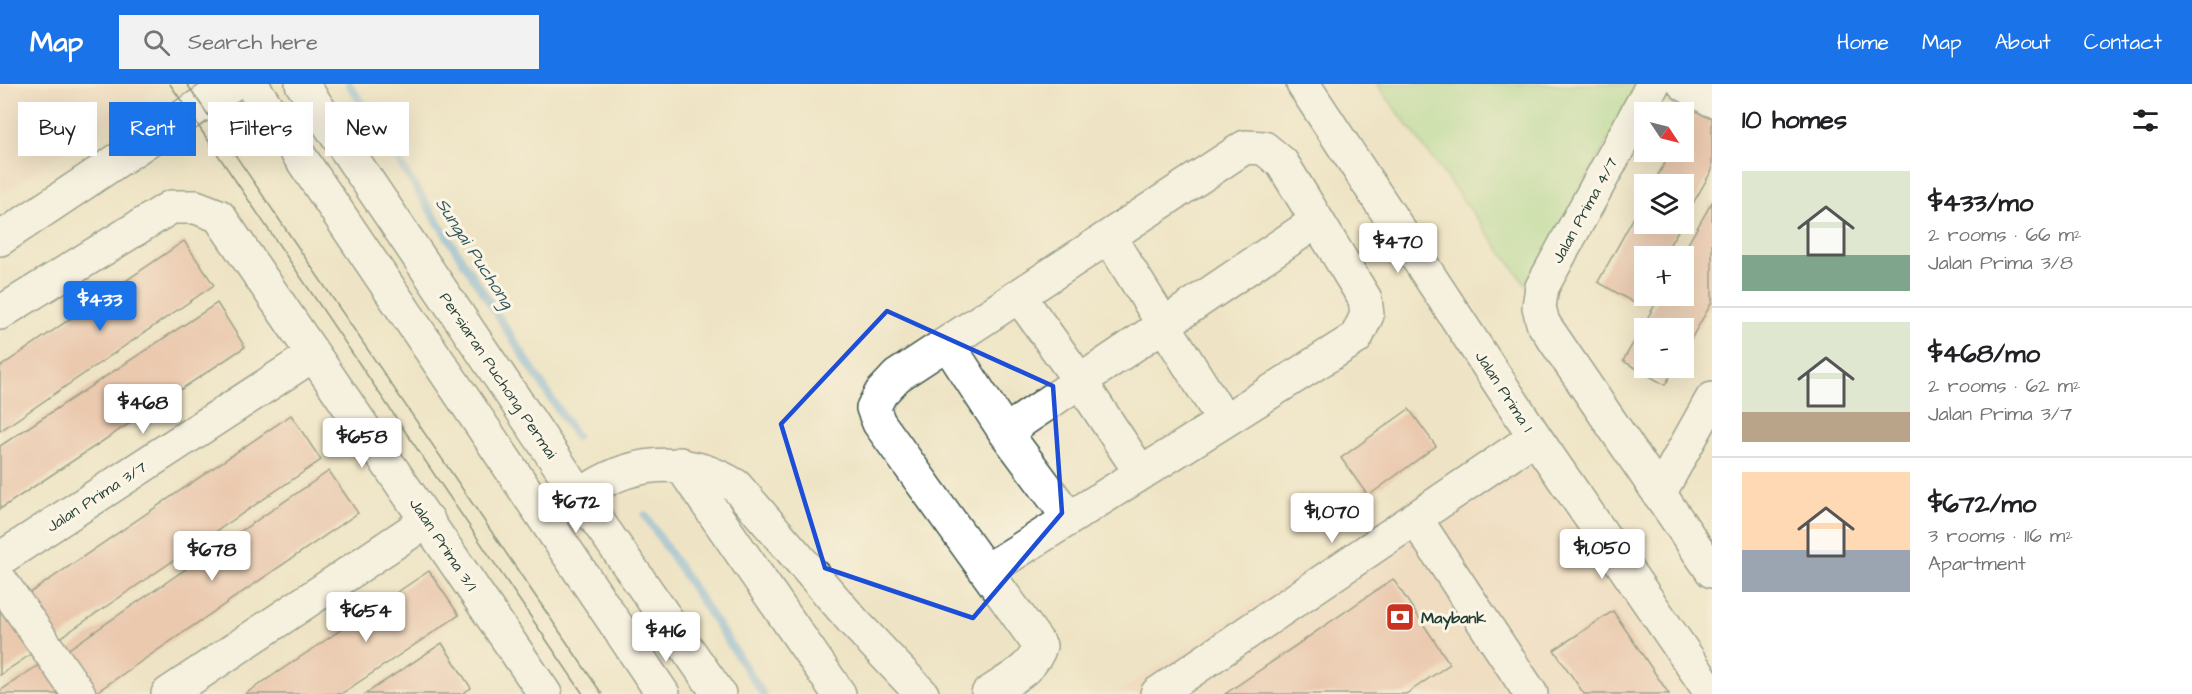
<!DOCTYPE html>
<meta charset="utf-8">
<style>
:root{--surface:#fff;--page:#f2f2f2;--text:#202124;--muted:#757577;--line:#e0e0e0;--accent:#1a73e8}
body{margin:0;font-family:"Architects Daughter",sans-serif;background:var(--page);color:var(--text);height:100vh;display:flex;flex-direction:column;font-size:22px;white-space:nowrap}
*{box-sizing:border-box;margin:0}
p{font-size:20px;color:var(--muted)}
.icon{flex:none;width:33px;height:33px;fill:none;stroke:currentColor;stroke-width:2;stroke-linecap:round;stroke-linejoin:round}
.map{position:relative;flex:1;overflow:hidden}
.drawer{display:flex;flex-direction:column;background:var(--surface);width:480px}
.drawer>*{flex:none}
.guide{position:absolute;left:18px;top:18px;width:570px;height:54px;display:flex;gap:12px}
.needle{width:39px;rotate:125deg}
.controls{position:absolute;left:1634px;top:18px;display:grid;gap:12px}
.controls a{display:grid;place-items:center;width:60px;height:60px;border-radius:0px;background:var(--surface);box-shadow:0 6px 24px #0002;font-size:30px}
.price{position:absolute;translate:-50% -51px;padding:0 14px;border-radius:6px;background:#fff;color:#222;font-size:20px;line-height:39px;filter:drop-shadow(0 2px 3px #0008)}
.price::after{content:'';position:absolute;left:50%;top:36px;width:18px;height:14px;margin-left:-9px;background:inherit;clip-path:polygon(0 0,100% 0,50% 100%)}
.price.on{background:var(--accent);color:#fff}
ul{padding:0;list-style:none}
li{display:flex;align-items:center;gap:18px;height:150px;padding:0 30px}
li+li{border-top:2px solid var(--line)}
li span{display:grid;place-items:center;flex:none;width:168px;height:120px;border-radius:0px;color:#555}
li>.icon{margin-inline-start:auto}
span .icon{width:72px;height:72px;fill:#fffc;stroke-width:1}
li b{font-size:26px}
h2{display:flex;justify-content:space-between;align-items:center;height:72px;padding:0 30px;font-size:26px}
.pill{padding:0 21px;border-radius:0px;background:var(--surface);box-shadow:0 6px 24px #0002;font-size:21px;line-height:54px}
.pill.on{background:var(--accent);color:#fff}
header{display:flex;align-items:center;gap:36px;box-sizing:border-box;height:84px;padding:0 30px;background:var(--accent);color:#fff}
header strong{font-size:28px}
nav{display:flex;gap:33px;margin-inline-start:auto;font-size:21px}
.search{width:420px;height:54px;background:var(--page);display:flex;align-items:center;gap:15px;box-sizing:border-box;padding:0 21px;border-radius:0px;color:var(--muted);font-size:22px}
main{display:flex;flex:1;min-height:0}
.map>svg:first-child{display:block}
.built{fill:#f1d5bd}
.green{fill:#a2db8e;stroke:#608c61;stroke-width:1.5}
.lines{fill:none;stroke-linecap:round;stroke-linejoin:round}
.stream{stroke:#6aaddf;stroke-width:8}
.building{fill:#e5a894}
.minor-casing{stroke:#3e564a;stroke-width:36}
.major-casing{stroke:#3e564a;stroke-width:36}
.minor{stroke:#fff;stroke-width:33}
.major{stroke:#fff;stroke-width:33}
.tram{stroke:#1f3d34;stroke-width:1.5}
.marked{fill:none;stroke:#1d4ed8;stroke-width:4.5;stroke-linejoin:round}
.labels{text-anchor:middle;stroke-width:6;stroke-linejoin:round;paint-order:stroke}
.street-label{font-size:16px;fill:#1f3d34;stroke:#fcf5e5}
.poi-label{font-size:16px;font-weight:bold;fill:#1f3d34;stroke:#fcf5e5;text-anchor:start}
.water-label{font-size:18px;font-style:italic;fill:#32595f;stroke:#fcf5e5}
</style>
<header>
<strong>Map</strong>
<div class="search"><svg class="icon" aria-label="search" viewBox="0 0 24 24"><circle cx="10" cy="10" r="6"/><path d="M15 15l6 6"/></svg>Search here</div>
<nav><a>Home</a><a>Map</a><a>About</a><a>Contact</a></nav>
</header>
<main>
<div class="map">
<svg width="1712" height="610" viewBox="0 0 1712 610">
<rect width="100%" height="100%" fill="#fcf5e5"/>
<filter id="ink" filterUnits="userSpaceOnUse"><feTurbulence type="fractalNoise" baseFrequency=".0167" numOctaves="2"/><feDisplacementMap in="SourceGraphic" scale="12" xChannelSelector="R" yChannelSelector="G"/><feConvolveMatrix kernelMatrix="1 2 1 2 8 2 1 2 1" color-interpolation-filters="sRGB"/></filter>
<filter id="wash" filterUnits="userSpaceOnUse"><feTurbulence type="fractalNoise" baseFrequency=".008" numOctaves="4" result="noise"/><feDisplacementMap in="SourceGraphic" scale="24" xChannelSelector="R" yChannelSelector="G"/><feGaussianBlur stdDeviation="1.35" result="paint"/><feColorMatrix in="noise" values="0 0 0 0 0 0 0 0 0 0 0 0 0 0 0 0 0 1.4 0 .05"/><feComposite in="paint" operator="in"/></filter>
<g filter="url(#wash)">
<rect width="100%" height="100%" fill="#eee4c5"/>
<path class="built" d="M0,0H159L161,3L0,111Z
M1512,350L1688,610H1115Z"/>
<path class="green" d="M1377,0H1639L1527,202Z"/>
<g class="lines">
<path class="stream" d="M349,0L576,353
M645,431L763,610"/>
</g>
<g id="blocks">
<path class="building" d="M1699,19L1712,26V86L1683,137V100H1653L1671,68H1683V46Z
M1644,115V140H1682L1663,172H1644V207L1636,220L1598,198Z
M1712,118V218L1683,269V244H1644V284H1675L1665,301L1623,277L1660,212H1683L1681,172Z
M184,157L214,201L0,347V283Z
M217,219L245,263L0,425V362Z
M1409,325L1436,362L1368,412L1341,374Z
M291,331L321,376L57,556L27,511Z
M329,387L358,429L95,609L66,567Z
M429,487L459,531L341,610H245Z
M1393,495L1450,580L1406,610H1225Z
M0,523L40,564L0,591Z
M1613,527L1669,610H1584L1554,566Z
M442,559L471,604L462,610H365Z
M49,574L72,610H0V607Z"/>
</g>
</g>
<g filter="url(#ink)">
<use href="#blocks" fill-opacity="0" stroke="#3e564a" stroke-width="1.5"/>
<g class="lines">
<g class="minor-casing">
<path id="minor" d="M1303,0L1535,353L1712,610
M1653,0L1542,203L1539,223L1543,239L1712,487
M1684,0L1712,16
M1109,153L1224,337
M0,155L232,0
M1019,212L1080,297L1141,389
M0,229L171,123H196L219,132L545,610
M947,259L1005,348L1069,434
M1005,348L1317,137
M680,380L839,610
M1659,410L1712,315
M580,412C628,376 685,370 736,402L853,537L922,610
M1415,434L1531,610
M0,475L313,271
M986,487L1356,254L1367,231L1365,215L1282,79L1264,64L1245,63L897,292L881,309L873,324L879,339L1040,562C1034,585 1006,597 988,610
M0,496L79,610
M168,610L428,436
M1157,610L1535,353"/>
</g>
<g class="major-casing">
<path id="major" d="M251,0L663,610
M302,0L580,412L719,610"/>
</g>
<use href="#minor" class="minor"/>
<use href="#major" class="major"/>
<path class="tram" d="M170,0L583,610
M187,0L602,610"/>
</g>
</g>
<path d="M0 0H1712V610H0ZM887,227L1053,302L1062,429L973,534L825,484L781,340Z" fill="#eee4c5" fill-opacity=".55" fill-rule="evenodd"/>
<path class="marked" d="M887,227L1053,302L1062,429L973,534L825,484L781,340Z"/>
<defs>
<g id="bank-square" transform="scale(1.5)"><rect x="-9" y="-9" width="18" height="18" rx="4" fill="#c8321e" stroke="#fcf5e5"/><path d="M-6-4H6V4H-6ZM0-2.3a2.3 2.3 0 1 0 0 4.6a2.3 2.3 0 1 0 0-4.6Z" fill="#fff"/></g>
</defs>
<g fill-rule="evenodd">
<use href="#bank-square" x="1400" y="533"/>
</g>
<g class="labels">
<g class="street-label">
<text transform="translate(1584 126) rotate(-61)" y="6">Jalan Prima 4/7</text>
<text transform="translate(499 291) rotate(56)" y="6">Persiaran Puchong Permai</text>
<text transform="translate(1505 307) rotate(57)" y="6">Jalan Prima 1</text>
<text transform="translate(96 412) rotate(-33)" y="6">Jalan Prima 3/7</text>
<text transform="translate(444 460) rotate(56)" y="6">Jalan Prima 3/1</text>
</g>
<g class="poi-label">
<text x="1421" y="539">Maybank</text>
</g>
<g class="water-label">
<text transform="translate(475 169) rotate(57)" y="6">Sungai Puchong</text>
</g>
</g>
</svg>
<div class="controls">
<a><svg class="needle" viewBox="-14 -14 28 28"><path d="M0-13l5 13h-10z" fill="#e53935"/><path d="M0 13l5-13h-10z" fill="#757577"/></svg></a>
<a><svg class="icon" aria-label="layers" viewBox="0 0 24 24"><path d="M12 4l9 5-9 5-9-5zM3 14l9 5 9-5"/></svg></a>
<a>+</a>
<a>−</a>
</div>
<b class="price" style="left:1398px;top:190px">$470</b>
<b class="price on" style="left:100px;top:248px">$433</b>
<b class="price" style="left:143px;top:351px">$468</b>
<b class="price" style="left:362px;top:385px">$658</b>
<b class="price" style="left:576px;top:450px">$672</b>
<b class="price" style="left:1332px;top:460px">$1,070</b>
<b class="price" style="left:1602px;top:496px">$1,050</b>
<b class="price" style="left:212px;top:498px">$678</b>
<b class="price" style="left:366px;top:559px">$654</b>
<b class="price" style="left:666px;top:579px">$416</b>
<div class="guide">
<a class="pill">Buy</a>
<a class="pill on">Rent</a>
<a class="pill">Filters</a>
<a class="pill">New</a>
</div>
</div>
<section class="drawer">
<h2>10 homes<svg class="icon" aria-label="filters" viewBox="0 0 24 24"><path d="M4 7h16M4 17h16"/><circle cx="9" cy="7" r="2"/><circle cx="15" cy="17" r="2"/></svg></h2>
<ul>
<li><span style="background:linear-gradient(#dfe7d0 70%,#7fa58c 0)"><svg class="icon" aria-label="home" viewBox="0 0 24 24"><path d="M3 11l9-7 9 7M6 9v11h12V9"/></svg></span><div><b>$433/mo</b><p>2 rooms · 66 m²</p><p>Jalan Prima 3/8</p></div></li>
<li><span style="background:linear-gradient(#dfe7d0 75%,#b9a48a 0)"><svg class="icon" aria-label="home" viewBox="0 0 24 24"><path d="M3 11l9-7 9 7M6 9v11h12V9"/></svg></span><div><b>$468/mo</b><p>2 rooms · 62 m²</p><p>Jalan Prima 3/7</p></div></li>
<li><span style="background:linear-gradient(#ffd9b3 65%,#9aa5b1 0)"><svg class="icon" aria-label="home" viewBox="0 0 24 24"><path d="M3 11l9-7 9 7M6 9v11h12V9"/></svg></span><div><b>$672/mo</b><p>3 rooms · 116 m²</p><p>Apartment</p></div></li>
</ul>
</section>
</main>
